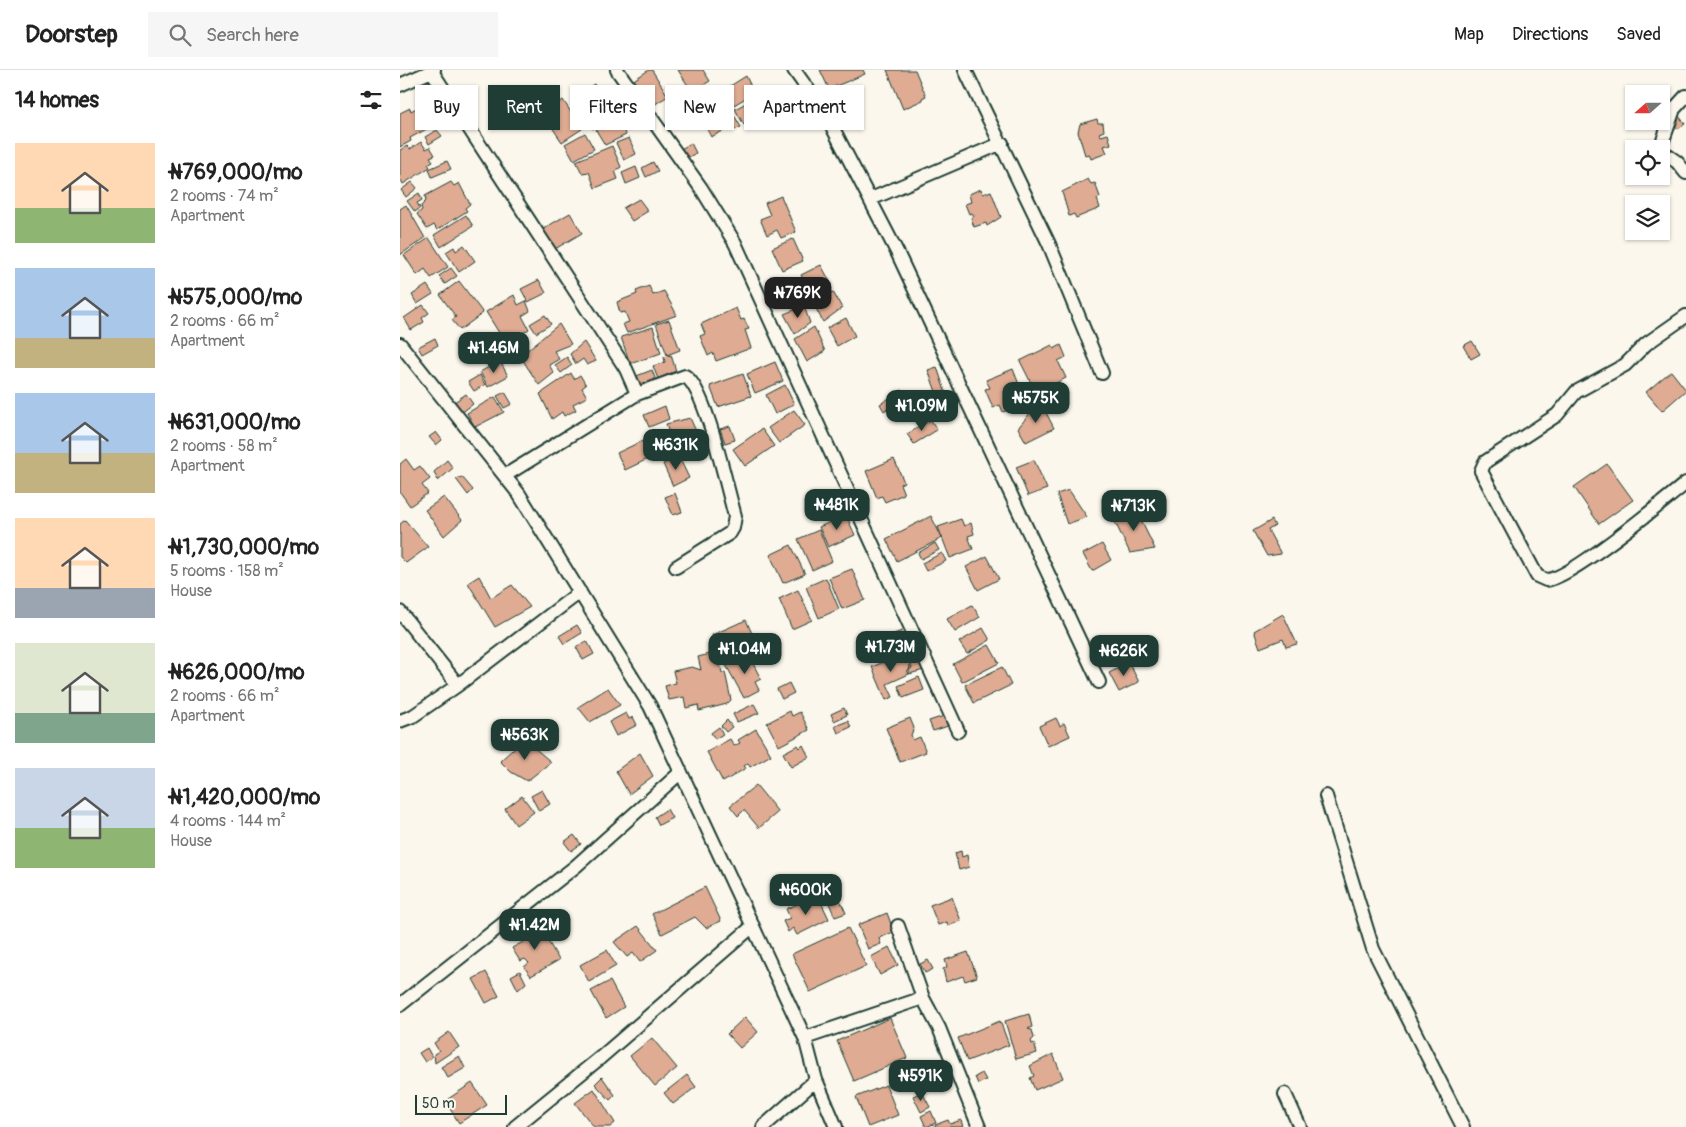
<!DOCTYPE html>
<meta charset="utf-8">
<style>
:root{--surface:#fff;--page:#f6f6f6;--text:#222;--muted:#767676;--line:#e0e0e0;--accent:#1f3d34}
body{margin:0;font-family:Pangolin,sans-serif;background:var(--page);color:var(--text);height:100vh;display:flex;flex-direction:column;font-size:19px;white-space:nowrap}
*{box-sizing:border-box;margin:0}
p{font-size:16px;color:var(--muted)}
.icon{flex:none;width:28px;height:28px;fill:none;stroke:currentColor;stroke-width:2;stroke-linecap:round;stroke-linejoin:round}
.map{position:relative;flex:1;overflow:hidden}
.details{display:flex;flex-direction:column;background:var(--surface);width:400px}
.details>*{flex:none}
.banner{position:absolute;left:15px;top:15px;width:475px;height:45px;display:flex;gap:10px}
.needle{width:32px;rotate:249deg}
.controls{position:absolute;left:1225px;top:15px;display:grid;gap:10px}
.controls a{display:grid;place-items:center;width:45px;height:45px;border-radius:0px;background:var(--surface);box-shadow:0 1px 4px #0004;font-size:25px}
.scale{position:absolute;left:15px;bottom:12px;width:92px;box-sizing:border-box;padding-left:5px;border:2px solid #1f3d34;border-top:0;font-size:14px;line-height:18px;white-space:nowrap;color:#1f3d34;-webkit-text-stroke:4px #fbf7ec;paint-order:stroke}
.price{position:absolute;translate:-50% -42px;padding:0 11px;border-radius:10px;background:var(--accent);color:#fff;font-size:16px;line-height:32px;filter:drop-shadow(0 1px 2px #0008)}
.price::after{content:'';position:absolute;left:50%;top:30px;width:15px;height:11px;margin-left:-8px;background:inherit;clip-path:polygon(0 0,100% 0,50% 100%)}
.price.current{background:#222;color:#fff}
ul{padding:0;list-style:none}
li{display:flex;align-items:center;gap:15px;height:125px;padding:0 15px}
li span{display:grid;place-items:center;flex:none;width:140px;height:100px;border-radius:0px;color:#555}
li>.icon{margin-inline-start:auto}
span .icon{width:60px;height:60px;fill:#fffc;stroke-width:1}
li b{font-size:21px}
h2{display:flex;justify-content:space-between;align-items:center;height:60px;padding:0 15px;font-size:21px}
.tag{padding:0 18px;border-radius:0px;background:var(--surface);box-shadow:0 1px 4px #0004;font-size:18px;line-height:45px}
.tag.current{background:var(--accent);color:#fff}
header{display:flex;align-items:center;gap:30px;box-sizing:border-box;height:70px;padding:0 25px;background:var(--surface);border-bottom:1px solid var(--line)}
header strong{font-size:24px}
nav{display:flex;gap:28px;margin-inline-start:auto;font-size:18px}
.search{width:350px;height:45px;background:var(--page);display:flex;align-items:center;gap:12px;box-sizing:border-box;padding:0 18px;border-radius:0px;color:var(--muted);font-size:19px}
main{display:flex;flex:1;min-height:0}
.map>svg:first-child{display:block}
.building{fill:#dfab92;stroke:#1f3d34}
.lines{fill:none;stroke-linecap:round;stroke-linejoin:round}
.minor-casing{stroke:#1f3d34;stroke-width:16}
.minor{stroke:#fbf7ec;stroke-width:12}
</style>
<header>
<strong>Doorstep</strong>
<div class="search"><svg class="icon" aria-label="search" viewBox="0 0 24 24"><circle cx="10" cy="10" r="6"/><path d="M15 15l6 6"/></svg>Search here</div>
<nav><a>Map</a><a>Directions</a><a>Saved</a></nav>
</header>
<main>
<section class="details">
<h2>14 homes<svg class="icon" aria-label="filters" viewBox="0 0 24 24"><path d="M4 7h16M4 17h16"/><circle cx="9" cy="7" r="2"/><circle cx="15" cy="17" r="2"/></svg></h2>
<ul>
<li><span style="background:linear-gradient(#ffd9b3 65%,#8fb573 0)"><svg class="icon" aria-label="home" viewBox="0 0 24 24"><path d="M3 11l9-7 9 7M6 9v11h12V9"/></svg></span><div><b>₦769,000/mo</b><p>2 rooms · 74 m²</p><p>Apartment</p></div></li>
<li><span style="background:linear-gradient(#a9c7e8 70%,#c2b280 0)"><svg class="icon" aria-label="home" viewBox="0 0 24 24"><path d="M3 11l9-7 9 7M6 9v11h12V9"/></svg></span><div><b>₦575,000/mo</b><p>2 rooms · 66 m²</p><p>Apartment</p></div></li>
<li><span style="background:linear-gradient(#a9c7e8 60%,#c2b280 0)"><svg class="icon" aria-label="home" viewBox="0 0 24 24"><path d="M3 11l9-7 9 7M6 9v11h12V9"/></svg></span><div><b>₦631,000/mo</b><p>2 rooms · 58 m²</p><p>Apartment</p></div></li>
<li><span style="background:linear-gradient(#ffd9b3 70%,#9aa5b1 0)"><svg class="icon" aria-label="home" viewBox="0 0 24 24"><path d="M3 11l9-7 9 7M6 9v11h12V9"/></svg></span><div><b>₦1,730,000/mo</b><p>5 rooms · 158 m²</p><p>House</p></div></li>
<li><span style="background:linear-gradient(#dfe7d0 70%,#7fa58c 0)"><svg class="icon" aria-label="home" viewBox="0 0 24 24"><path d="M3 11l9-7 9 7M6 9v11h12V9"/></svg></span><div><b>₦626,000/mo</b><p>2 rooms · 66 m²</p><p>Apartment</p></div></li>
<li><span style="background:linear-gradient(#c9d6e8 60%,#8fb573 0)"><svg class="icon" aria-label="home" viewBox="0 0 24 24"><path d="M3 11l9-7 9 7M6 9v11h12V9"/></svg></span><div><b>₦1,420,000/mo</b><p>4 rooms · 144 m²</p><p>House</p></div></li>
</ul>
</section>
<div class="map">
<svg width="1286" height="1057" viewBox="0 0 1286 1057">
<rect width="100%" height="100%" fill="#fbf7ec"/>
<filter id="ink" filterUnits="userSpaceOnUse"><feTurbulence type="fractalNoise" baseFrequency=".02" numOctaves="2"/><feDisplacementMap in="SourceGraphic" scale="10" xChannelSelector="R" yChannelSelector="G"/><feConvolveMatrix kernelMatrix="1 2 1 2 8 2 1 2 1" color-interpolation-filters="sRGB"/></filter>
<g filter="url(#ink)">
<path class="building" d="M249,0H252L268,26L249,38L232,11Z
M278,0H303L310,11L292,22Z
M420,0H463L465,4L429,19Z
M487,0H515L526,26L522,28L523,30L503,39Z
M346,6L354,23L334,35L327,18Z
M194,14L214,45L193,59L173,28Z
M383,23L387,29L378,36L375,28Z
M362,24L371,38L344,55L335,39Z
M314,29L329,58L311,67L296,38Z
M163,30L182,59L162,72L143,44Z
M20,36L24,44L27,42L34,55L10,68L11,71L0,77V43L10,38L11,41Z
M1279,46L1285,54L1278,59L1272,51Z
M335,47L341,57L334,60L329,50Z
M215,48L226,65L205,75L196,60Z
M697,49L698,53H703L704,61L699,63L701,66L708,64L711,74L704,76L707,83L691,89L689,84L685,85L678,62L680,54Z
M37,60L42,66L29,74L25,67Z
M185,63L194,79L174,90L165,74Z
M229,68L236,84L224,90L216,73Z
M21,72L26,79L30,77L35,85L30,87L33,91L28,94L30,97L3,114L0,108V80L7,76L10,79Z
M291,73L296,83L287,88L281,79Z
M212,76L221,97L215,101L218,109L195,118L189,102L182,103L176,91Z
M47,91L51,99L32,107L29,99Z
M253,92L258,101L246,107L242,98Z
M236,97L240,108L226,114L222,103Z
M688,109L691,114L695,113L700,127L697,129L700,138L676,148L674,144L669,146L662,122Z
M12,112L17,118L6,127L1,120Z
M51,112L54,116L59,113L70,134L65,138L67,141L37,160L34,155L27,159L17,144L22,140L21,136L26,131L25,126Z
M581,119L583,124L591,121L601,147L587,156L586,153L574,157L571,148L574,146L572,143L569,144L565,134L571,132L569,124Z
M19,123L22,130L17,133L20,138L15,142L7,131Z
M381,126L396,162L381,168L377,160L367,165L360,149L370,145L365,133Z
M239,129L248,141L232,151L223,138Z
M6,135L25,168L0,185V139Z
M170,143L182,163L155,179L143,159Z
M66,145L73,156L41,177L34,165Z
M29,168L48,197L31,208L25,199L17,205L4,185Z
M393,169L403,191L382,200L372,178Z
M64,175L75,191L59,202L46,182L54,177L56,181Z
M421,195L432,215L411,224L401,205Z
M51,198L57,206L45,214L39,206Z
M139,210L146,223L128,232L121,219Z
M59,211L83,243L60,260L52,250L56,247L40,225Z
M27,215L33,224L17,234L12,225Z
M249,216L253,225L264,221L277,245L227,263L223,254L229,252L225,242L220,243L217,232L237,224L236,221Z
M433,222L442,238L423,252L411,229Z
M114,225L118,235L126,231L130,241L122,246L129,259L106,274L86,242Z
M23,235L29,243L22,248L24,252L11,260L4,248Z
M404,236L410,253L395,264L384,244Z
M336,238L341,250L344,249L349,259L345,260L351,278L316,291L313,283L308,286L300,266L305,264L301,254Z
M145,245L151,254L136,263L130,254Z
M446,248L455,266L437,276L427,258Z
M269,250L280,280L267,285L256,254Z
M159,254L171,274L154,281L159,289L149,295L154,303L139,315L120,286Z
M253,257L261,283L230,294L221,267Z
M414,257L425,281L407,292L395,269Z
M35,268L38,275L22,284L18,277Z
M1072,271L1080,284L1071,289L1063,276Z
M184,272L196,291L187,295L183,289L176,294L170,284Z
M652,275L654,279L661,275L666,287L658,291L666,308L636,323L620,291Z
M271,285L276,301L258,309L253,296L265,292L264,287Z
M167,287L172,295L161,303L155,295Z
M100,291L108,306L88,317L80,302Z
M375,292L383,311L355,323L347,304Z
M537,297L546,324L538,327L528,300Z
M613,299L620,317L625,315L629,324L623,326L625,333L603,342L600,335L593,338L585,319L590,318L586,310Z
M252,300L256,311L238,318L234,307Z
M1271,301L1286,320L1262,341L1246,322Z
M171,303L174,309L180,305L186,315L182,318L187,327L173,334L176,340L164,346L162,342L152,349L140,324Z
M343,304L351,326L318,337L310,316Z
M80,305L85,315L74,321L68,312Z
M385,315L394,334L375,344L366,325Z
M502,320L516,341L501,350L498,346L492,347L487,339L484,341L480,334Z
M105,322L112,334L104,338L97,326Z
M66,324L73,334L60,344L53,333Z
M95,327L104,342L75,357L67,343Z
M640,331L654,358L626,372L618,358Z
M265,336L269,349L249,357L244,345Z
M394,340L405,355L379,373L368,358Z
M290,348L300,370L274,380L266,354Z
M531,350L537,360L514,374L507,364Z
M330,356L335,370L325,373L320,359Z
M362,359L374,376L345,396L333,379Z
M36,362L42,370L36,375L29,367Z
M242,371L250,388L225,400L217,383Z
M279,387L289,408L273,416L263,394Z
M6,389L14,400L20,396L30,409L22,415L28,423L10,436L0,422V394Z
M494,389L504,412L500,414L504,424L485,432L482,426L477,428L466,401Z
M47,390L53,398L38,411L34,402Z
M634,390L647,419L628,426L616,397Z
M1207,394L1233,430L1199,454L1174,417Z
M62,407L73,420L68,425L56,409Z
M669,420L687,447L667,454L657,424Z
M275,423L282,442L273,445L265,427Z
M44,427L62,450L44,466L25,440Z
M735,438L755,479L730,483L713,448Z
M446,445L455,465L428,477L419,457Z
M531,446L542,468L497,491L486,469Z
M561,449L564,456L571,453L574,464L568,466L573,479L550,488L538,457Z
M5,450L28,477L6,493L0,487V454Z
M872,450L875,456L868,460L881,484L867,486L853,461Z
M419,460L432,491L412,500L398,469Z
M535,473L539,480L521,489L518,483Z
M702,474L711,490L692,501L683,484Z
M391,475L405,504L383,513L370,485Z
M542,483L546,491L526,501L522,493Z
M587,486L599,509L578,520L566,497Z
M452,499L465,530L442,539L429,508Z
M79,506L91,528L112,515L130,537L95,557L68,513Z
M426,508L439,539L419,548L406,517Z
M398,520L412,550L392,559L379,529Z
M572,535L580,547L555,562L547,549Z
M883,544L897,574L886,577L883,569L860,578L854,561Z
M346,550L354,568L320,583L312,565Z
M177,555L182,563L164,574L159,566Z
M583,558L590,570L567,584L559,572Z
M502,561L506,570L484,579L480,569Z
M187,571L194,584L183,590L176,577Z
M477,571L480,577L469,582L466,576Z
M589,575L599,593L562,612L553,594Z
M314,583L317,595L321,597L322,603L325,602L331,630L327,634L299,641L298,635L286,638L284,627L269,630L265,616L276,613L273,601L292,597L301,600L298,587Z
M348,584L361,609L355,612L359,620L344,628L326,595Z
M502,584L503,590L508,588L512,598L507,601L509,604L487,614L493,627L486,630L472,597Z
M521,589L524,600L509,604L510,594Z
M729,593L739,612L719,622L709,603Z
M602,597L611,615L574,633L565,615Z
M519,607L524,620L503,628L498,616Z
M389,613L394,623L382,629L377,619Z
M208,618L220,635L190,652L178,637Z
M354,634L359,643L337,652L333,644Z
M444,638L447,645L434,651L431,644Z
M390,641L392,646L400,642L409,660L379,676L367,653Z
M226,643L229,649L233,647L237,655L216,666L209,652Z
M544,646L548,656L533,661L529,651Z
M510,648L514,658L511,665L513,670L520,667L526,682L500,692L486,658Z
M656,648L660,656L664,653L670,666L648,676L639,656Z
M327,650L332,657L326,662L321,656Z
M448,651L451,657L438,663L435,656Z
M319,657L323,664L315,669L311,663Z
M356,659L371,685L350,697L348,693L344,696L346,698L323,712L307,682L330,669L334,676L340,673L338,670Z
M124,669L151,692L127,711L111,702L100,691Z
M398,675L400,678L403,675L409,687L391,697L383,683Z
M240,683L253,706L229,724L216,701Z
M356,715L378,742L359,758L344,740L338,746L330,736Z
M142,720L150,734L139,741L131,726Z
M122,726L134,742L116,755L105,739Z
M267,739L272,748L259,755L255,747Z
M174,765L181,774L171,781L164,772Z
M561,781L562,787L567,785L569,797L559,800L555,783Z
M305,817L321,851L306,858L295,847L262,864L252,844Z
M435,819L446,843L435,847L425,824Z
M414,827L416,832L420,830L429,849L397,865L393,858L388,862L383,851L390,848L386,839Z
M552,827L561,851L548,856L547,852L538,855L530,835Z
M487,843L494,862L479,868L481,874L468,879L458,855Z
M238,856L257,880L240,892L233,883L227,887L214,872Z
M131,858L141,859L159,890L131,906L124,897L129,893L125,889L120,891L112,878L123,872L120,865Z
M448,858L466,896L410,922L392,884Z
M489,877L498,895L480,905L471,887Z
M207,880L216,896L189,912L180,895Z
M568,882L577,907L565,911L563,906L546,912L543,899L547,897L545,890Z
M528,890L533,899L525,903L520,894Z
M120,901L126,913L118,920L111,906Z
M86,902L99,926L86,933L73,909Z
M210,911L224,937L206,948L191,921Z
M629,944L632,957L628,959L632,960L634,968L631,971L632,974L634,973L637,983L616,989L605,951Z
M345,947L358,962L340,978L327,964Z
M490,948L507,988L454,1011L437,971Z
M600,951L609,975L567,991L558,968Z
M49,962L59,977L35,993L34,984L39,981L34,973Z
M252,968L277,998L255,1016L230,986Z
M27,978L32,987L25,992L19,983Z
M653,984L663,1008L635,1020L630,1008L634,1006L630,996Z
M59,986L65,998L48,1008L41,997Z
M582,1003L586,1010L578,1014L575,1007Z
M287,1005L296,1017L273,1034L264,1023Z
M202,1007L215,1025L210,1030L195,1014Z
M503,1007L506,1015L498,1019L495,1010Z
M72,1013L87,1035L59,1053L45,1031Z
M486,1015L498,1045L468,1057L456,1027Z
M194,1019L215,1053L210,1057H194L175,1033Z
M522,1022L530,1037L521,1042L513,1026Z
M531,1041L536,1053L526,1057L521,1046Z
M548,1050L550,1054L561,1050L563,1057H536L535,1055Z"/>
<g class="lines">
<g class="minor-casing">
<path id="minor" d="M31,0L226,299L237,324L106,405
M217,0L301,118L335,173L558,661
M394,0L425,43L497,182L699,612
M565,0L649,174L702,303
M0,15L34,0
M1260,79L1274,39L1286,26
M1261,81L1277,92L1286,103
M471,129L602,73
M1286,246L1246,274L1225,295L1176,322L1157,345L1085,392L1081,401L1137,506L1146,510C1169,510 1264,431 1286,413
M0,274L119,424L250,636L405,968L416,1010L436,1057
M237,324L285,306C306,318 327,419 335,446L333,458L330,463L276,497
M0,542L58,615
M0,651L13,646L58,615L180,522
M926,726L973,879L1063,1057
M498,856L523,928L539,958L579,1057
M0,935L176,796L281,702
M405,968L523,928
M885,1024L900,1057
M115,1057L200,988L353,856
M363,1057L416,1010"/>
</g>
<use href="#minor" class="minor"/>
</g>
</g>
</svg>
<div class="controls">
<a><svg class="needle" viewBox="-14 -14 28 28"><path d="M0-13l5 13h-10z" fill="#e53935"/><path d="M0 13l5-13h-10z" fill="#767676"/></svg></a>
<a><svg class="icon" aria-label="locate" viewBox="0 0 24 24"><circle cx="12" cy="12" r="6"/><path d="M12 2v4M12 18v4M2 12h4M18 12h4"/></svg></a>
<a><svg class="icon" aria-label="layers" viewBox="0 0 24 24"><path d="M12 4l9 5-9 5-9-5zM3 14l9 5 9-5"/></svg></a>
</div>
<div class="scale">50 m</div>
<b class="price current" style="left:398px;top:249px">₦769K</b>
<b class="price" style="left:94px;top:304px">₦1.46M</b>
<b class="price" style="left:636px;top:354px">₦575K</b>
<b class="price" style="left:522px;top:362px">₦1.09M</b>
<b class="price" style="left:276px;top:401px">₦631K</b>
<b class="price" style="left:437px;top:461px">₦481K</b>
<b class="price" style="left:734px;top:462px">₦713K</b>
<b class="price" style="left:491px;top:603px">₦1.73M</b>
<b class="price" style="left:345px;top:605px">₦1.04M</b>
<b class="price" style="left:724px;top:607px">₦626K</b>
<b class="price" style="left:125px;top:691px">₦563K</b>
<b class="price" style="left:406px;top:846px">₦600K</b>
<b class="price" style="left:135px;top:881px">₦1.42M</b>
<b class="price" style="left:521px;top:1032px">₦591K</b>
<div class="banner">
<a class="tag">Buy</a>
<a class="tag current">Rent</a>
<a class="tag">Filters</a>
<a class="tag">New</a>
<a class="tag">Apartment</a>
</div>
</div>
</main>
